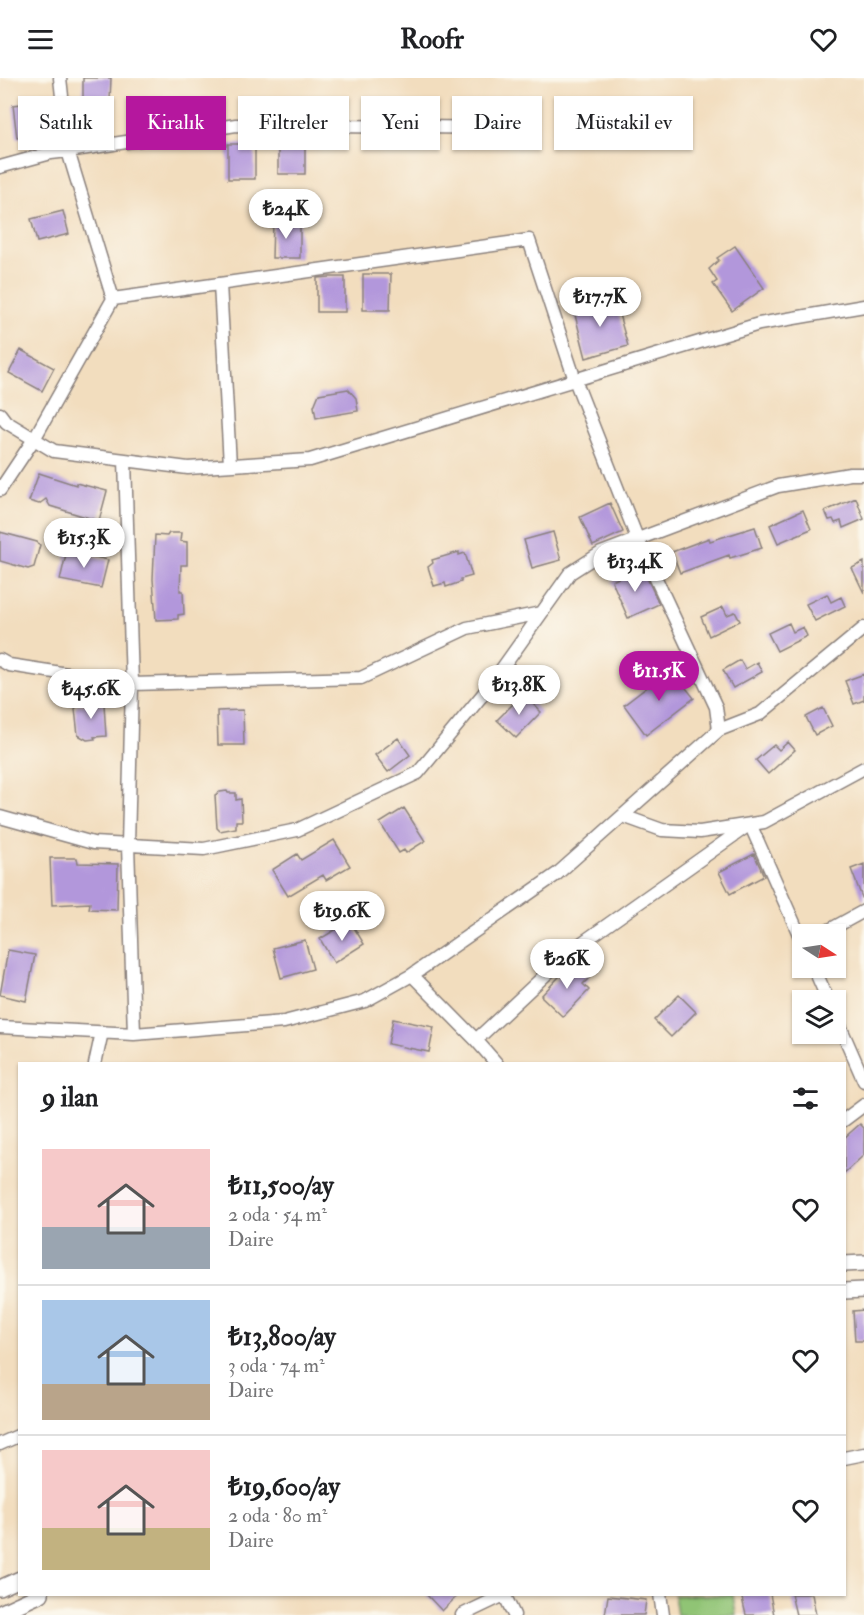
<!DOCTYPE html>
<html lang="tr">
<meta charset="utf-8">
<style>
:root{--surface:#fff;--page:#f6f6f6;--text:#202124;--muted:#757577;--line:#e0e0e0;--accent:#b5179e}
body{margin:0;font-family:"IM FELL Double Pica",serif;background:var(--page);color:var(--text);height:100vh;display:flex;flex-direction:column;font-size:22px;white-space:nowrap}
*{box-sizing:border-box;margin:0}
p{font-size:20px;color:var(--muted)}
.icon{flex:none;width:33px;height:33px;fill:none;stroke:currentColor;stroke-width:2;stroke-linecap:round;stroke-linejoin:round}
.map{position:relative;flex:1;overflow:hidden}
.drawer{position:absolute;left:18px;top:984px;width:828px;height:534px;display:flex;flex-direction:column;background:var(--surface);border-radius:0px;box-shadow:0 2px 4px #0004}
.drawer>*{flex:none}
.hud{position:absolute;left:18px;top:18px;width:828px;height:54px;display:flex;gap:12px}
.needle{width:39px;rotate:102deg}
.tools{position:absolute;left:792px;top:846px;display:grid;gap:12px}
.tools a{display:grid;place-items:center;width:54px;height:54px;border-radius:0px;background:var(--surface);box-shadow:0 2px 4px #0004;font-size:30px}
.price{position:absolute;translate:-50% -51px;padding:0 14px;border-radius:21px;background:#fff;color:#222;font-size:20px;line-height:39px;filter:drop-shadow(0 2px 3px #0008)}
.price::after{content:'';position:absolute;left:50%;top:36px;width:18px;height:14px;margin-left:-9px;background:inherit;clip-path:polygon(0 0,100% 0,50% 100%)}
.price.current{background:var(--accent);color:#fff}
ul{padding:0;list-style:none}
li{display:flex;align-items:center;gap:18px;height:150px;padding:0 24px}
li+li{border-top:2px solid var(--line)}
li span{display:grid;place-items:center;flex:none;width:168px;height:120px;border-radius:0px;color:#555}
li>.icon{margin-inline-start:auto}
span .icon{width:72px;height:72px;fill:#fffc;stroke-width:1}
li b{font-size:26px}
h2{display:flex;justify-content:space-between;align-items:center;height:72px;padding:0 24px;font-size:26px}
.chip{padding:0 21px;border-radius:0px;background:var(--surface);box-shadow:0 2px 4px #0004;font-size:21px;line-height:54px}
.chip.current{background:var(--accent);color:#fff}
header{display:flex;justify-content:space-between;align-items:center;height:78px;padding:0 24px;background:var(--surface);font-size:27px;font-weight:700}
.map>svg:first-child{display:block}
.green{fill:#90c475;stroke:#597358;stroke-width:1.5}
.building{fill:#b297db}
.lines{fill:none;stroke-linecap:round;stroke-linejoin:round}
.minor-casing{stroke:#8a807c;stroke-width:15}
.major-casing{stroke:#8a807c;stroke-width:18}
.minor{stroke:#fff;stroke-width:12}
.major{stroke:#fff;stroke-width:15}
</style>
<header><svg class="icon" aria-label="menu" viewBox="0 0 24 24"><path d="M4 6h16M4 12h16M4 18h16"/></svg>Roofr<svg class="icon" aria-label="heart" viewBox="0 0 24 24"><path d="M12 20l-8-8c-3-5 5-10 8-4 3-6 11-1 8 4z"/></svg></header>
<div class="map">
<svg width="864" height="1537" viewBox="0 0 864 1537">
<rect width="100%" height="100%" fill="#fbf7ec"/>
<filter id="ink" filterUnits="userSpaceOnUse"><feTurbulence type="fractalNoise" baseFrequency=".0167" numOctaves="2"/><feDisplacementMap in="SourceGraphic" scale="12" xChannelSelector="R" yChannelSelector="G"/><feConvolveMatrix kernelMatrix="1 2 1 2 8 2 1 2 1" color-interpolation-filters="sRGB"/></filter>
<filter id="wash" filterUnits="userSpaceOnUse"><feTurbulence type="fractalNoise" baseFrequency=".008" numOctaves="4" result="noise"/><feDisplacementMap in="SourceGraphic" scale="24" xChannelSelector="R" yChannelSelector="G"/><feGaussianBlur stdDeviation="1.35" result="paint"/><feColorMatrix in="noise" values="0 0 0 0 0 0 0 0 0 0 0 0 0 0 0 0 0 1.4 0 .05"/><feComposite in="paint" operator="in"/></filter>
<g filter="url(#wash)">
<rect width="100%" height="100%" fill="#f2ddbe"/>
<path class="green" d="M674,1517H733L736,1537H677Z"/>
<g id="blocks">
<path class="building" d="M83,0H111L110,23H83Z
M41,24L44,58L17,60L13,27Z
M278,60H305V96H278Z
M228,66H255V101H228Z
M63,133L69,156L37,164L31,141Z
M273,144H300V180H272Z
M735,168L764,210L732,233L713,206L717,203L709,191L719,182L717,180Z
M363,196H391L390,232H363Z
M330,199H345V234H317V200Z
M605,216L610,235L618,233L628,268L586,280L575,237L587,234L584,222Z
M21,272L54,290L42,313L9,295Z
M348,311L356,320L358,333L316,340L314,328L319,316Z
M39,395L76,407V405L107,413L99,443L50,428L46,421L39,426L29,423Z
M856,420L864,441L843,450L841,443L835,445L833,441L829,442L825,433Z
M610,425L623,454L593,468L580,439Z
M803,432L811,451L778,465L770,447Z
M755,449L762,470L730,480L729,477L680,495L672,474L709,460L710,463Z
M0,454L37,464L40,467L34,489L28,491L0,483Z
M553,454L561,482L532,490L524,462Z
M169,455H181L180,463L187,464V487H181L180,513H183L184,536L178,537V541L156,542L153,501L155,457L167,458Z
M67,472L108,482L101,510L60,502Z
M459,474V477L465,475L472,498L461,501V504L446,509L445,505L434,508L428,489L433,485L432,482Z
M864,484V515L852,490Z
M642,489L659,526L628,540L612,503Z
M827,516L831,524L841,519L845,528L815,543L806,526Z
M723,529L727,537L735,534L740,543L709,558L701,539Z
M789,545L793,554L803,549L807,558L777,573L768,555Z
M740,582L745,591L757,584L762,594L733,610L723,592Z
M671,591L694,620L646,657L624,627Z
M864,596V622L854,626L845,603Z
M91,613V627L104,626L106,658L94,659L95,661L87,662L78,657L75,631L78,626L84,627Z
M523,616L541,634L516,660L497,642Z
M823,630L832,648L815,657L806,639Z
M243,632L244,667H218L217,633Z
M398,660L410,677L388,694L375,677Z
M788,664L795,672L768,696L756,682L774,667L779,672Z
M227,713L228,715H236V722L241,721L242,743H236V750L220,753L217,750L215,717L220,714Z
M404,730L425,763L406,775L404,772L399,775L380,745Z
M334,762L350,788L326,802L323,797L288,818L272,792L297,776L301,782Z
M754,776L764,798L730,816L719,794Z
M50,780H77L78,785L118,786L117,832L89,831L90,825L52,827Z
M864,786V822H863L851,791Z
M350,843L364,866L334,885L320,861Z
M305,862L313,891L281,900L273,870Z
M8,872L35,877L26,923L0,917Z
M573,884L589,900L583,906L589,912L563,939L541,918Z
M679,917L696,934L671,959L654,942Z
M393,941L434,949L429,974L388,966Z
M860,1046L864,1050V1077L844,1095V1060Z
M864,1232V1263H855L853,1233Z
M426,1516H459L442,1533Z
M741,1516H770L774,1537H746Z
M791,1516H812L816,1537H796Z
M608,1518L646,1522L644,1537H605Z"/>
</g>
</g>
<g filter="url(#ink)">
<use href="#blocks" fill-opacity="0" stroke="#8a807c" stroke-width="1.5"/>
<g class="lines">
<g class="minor-casing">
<path id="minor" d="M60,0L68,73L236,47L507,50
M0,89L51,75L68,73L113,221L34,361L0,412
M220,206L230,387
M113,221L529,162L575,302L637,460L716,629L719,652
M0,336L6,344L54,373L188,390L310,382L759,246L864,228
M125,382L132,606L128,767L134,956
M0,582L9,587L132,606L361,600L467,550L541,535
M623,738L662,752L700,754L764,744L864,690
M0,739L93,765L204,771L297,752L418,695L489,609L570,495L601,475L778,408L850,396H864
M822,856L864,833
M814,890L828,922
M412,897L476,962L572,872L750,746L802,863
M836,939L864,1003
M0,949L134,956L284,944L365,923L412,897L557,796L719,652L760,636L864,550
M476,962L497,986
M95,986L102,954
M844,1042L864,1027
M0,1366L20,1357
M844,1380L864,1376
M504,1516L514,1537
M660,1516L663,1537
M462,1537L506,1516"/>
</g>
<g class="major-casing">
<path id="major" d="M844,1186L864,1185
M844,1213L864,1212
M0,1510L20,1501
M0,1535L41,1516"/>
</g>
<use href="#minor" class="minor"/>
<use href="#major" class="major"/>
</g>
</g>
</svg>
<div class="tools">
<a><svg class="needle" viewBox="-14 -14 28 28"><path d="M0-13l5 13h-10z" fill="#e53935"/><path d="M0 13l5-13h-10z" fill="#757577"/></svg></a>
<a><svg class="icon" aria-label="layers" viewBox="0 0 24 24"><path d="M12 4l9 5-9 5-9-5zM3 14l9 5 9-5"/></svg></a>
</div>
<b class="price" style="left:286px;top:162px">₺24K</b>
<b class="price" style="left:600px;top:250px">₺17.7K</b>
<b class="price" style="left:84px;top:491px">₺15.3K</b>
<b class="price" style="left:635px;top:515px">₺13.4K</b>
<b class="price current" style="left:659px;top:624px">₺11.5K</b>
<b class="price" style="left:519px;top:638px">₺13.8K</b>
<b class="price" style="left:91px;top:642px">₺45.6K</b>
<b class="price" style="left:342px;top:864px">₺19.6K</b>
<b class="price" style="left:567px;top:912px">₺26K</b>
<div class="hud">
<a class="chip">Satılık</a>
<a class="chip current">Kiralık</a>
<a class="chip">Filtreler</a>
<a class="chip">Yeni</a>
<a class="chip">Daire</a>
<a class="chip">Müstakil ev</a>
</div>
<section class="drawer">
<h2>9 ilan<svg class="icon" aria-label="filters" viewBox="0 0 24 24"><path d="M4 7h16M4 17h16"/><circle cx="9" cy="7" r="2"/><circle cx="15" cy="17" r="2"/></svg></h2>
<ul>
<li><span style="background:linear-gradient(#f6c9c9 65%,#9aa5b1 0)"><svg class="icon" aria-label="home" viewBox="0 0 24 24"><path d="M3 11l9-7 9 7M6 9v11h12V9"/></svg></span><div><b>₺11,500/ay</b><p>2 oda · 54 m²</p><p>Daire</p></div><svg class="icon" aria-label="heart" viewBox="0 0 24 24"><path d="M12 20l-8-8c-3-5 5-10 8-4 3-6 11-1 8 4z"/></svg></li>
<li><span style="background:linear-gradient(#a9c7e8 70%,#b9a48a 0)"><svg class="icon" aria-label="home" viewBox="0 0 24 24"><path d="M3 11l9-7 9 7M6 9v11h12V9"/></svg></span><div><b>₺13,800/ay</b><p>3 oda · 74 m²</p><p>Daire</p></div><svg class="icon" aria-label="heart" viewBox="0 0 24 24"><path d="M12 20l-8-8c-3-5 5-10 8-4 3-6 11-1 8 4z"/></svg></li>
<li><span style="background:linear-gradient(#f6c9c9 65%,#c2b280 0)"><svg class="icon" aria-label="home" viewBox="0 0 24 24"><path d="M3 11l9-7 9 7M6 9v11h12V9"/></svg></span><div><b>₺19,600/ay</b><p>2 oda · 80 m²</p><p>Daire</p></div><svg class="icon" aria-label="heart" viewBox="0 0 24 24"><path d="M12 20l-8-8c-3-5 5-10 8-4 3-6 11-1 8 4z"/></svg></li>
</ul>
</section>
</div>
